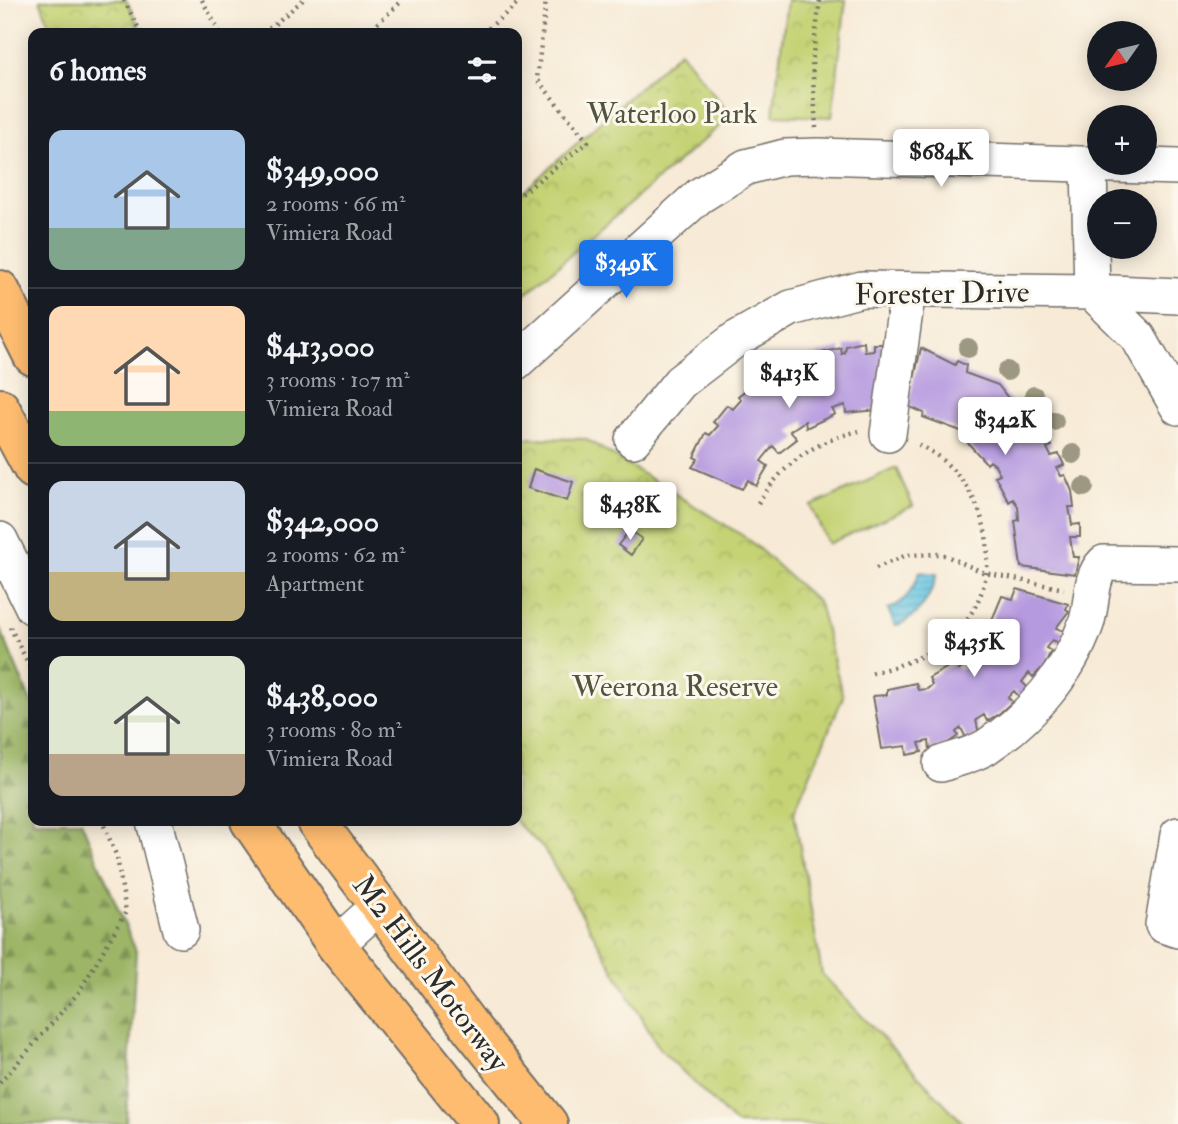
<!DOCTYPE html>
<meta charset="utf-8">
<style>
:root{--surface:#171b24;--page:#242831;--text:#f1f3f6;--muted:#9ea1a6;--line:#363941;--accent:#1a73e8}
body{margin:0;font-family:"IM FELL Double Pica",serif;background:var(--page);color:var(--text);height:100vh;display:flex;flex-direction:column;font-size:26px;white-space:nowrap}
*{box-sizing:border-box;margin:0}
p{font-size:23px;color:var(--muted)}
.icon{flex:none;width:38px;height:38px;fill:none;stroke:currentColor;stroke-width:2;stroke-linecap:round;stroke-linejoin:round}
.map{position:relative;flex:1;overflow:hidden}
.details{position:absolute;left:28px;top:28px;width:494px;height:798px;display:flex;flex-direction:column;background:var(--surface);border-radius:14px;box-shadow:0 4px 18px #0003}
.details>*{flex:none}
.needle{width:46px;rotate:236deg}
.buttons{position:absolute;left:1087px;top:21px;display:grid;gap:14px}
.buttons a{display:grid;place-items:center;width:70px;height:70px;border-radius:50%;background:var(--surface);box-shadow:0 4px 18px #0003;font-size:35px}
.price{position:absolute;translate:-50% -60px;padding:0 16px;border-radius:7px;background:#fff;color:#222;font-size:23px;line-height:46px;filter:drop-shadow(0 2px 4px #0008)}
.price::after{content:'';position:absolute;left:50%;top:42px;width:21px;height:16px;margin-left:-10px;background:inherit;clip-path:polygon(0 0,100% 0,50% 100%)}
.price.on{background:var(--accent);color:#fff}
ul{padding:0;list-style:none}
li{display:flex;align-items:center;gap:21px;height:175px;padding:0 21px}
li+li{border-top:2px solid var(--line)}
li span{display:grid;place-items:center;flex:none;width:196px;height:140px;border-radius:14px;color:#555}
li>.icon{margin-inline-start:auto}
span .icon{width:84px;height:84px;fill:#fffc;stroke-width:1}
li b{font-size:30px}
h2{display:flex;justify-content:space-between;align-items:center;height:84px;padding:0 21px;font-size:30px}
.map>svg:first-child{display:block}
.forest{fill:url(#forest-firs);stroke:#647048;stroke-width:2}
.park{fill:url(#park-crowns);stroke:#787f50;stroke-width:2}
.pitch{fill:#c5d375;stroke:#787f50;stroke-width:2}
.water{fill:url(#water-rules);stroke:#467886;stroke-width:2}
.building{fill:#b69ae0}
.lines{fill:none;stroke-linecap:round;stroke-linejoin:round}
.minor-casing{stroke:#726e67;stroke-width:38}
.highway-casing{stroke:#726e67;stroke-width:42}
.path{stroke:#726e67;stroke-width:4.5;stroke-dasharray:2 5;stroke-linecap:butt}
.minor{stroke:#fff;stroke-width:35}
.highway{stroke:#fdbc6f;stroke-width:38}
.tree{fill:#9c9882}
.labels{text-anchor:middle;stroke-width:6;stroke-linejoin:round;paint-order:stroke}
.park-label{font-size:30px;fill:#52553e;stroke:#fbf7ec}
.street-label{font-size:30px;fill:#2b2b2b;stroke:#fbf7ec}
</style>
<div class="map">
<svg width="1178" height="1124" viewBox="0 0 1178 1124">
<defs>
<pattern id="forest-firs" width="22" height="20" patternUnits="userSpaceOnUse" patternTransform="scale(1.75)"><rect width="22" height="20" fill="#9cb566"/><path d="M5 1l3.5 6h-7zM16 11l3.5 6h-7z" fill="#7f9354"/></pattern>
<pattern id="park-crowns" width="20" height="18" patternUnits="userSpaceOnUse" patternTransform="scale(1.75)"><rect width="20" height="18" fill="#c5d375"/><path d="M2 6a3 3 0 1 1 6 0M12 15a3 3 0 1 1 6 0" fill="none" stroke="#a9b565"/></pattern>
<pattern id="water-rules" width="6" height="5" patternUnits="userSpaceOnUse" patternTransform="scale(1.75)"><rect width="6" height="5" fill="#62c4e1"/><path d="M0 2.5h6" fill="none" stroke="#519fb7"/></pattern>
</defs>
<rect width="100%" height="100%" fill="#fbf7ec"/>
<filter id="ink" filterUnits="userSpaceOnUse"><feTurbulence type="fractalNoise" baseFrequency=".0143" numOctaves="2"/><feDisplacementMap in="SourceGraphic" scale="14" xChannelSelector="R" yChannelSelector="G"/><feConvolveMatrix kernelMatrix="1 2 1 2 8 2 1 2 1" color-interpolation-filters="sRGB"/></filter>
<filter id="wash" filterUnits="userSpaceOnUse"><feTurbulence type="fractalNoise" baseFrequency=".00686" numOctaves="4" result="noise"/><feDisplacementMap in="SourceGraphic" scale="28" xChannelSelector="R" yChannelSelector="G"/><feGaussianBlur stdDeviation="1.57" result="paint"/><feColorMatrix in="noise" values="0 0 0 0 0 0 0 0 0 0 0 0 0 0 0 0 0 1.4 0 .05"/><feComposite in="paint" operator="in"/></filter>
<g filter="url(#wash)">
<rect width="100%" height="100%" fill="#f7ead6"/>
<path class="forest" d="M0,628L33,707V821H81L136,951L126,1124H0Z"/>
<path class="park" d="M40,0H126L143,33H53Z
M787,0H846L832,117L773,115Z
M680,51L731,116L516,302V198Z
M516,438L586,439L748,539L819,603L843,697L794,812L822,974L964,1124H736L659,1048L544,849L515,821Z"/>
<path class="pitch" d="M896,468L913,506L828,544L811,506Z"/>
<path class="water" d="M919,572L937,574C931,597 919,618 895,626L888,609C905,603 915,588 919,572Z"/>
<g id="blocks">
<path class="building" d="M864,342L865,352L874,351V344H887L878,410L846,413L845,405L832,409L835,414L806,428L805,421L790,431L797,439L779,453L773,446L761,461L768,466L756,486L748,480L742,489L692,467L698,459L694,457L706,433L710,435L718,426L713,422L727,405L733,409L741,400L738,396L760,379L764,384L771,378L770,373L781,369L783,374L793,370L790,361L800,357L803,367L812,362L810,356L841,348L842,354L845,353L846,346Z
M921,348L955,365L957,361L966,365L965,373L998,385L1015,407L1020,402L1029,411L1024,416L1031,424L1034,421L1052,446L1047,448L1051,456L1059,454L1064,465L1057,468L1061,476L1065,475L1072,491L1074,507H1069L1072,525L1080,524V537H1070L1073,557H1079L1075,574L1021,567L1015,521L1019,520L1018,506L1013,499L1009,502L995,476L1000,474L995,465L990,461L987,464L967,442L969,439L961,431L923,417L924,413L908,406Z
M534,469L573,482L567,501L528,488Z
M630,530L642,539L631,555L618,545Z
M1017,589L1068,604L1066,609L1069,611L1056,628L1064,631L1059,643L1052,640L1046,648L1051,651L1044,666L1033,677L1029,673L1022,682L1031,691L1022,700L1014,691L1008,697L1012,702L1000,713L987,721L984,715L976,720L979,734L967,740L961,728L956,732L958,736L942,747L930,749L929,741L919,743L922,752L907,755L906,746L882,749L873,696L887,695V689L916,683L918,690L927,689L932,685L929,678L955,663L959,670L965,666L971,660L965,654L985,634L992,639L997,633L1001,625L992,620L1002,596L1013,599Z"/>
</g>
</g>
<g filter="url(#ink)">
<use href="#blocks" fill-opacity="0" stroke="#726e67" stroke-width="2"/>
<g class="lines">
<g class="minor-casing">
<path id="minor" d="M1089,166L1092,292L1178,296
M516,362L699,196L746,167L785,157L818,156L1178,167
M888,434L908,290
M633,440L680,382L736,339L791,308L862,289L1092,292L1138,337L1178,407
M0,540L33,607
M941,764C955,759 973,755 986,747C1030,718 1069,673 1086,624C1093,604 1089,578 1104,563L1178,564
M154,821L181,930
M1178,835L1163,925L1178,930
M336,945L379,906"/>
</g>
<g class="highway-casing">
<path id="highway" d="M0,290L33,356
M0,408L33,469
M250,821L336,945L480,1124
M316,821L471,1028L548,1124"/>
</g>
<path class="path" d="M124,0L141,33
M202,0L220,33
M264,33L303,0
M367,33L403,0
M483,33L518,3L515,0
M816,128L812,61L820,0
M516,198L588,142L537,79L546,0
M758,503C784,463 813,442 859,431
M876,568L907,555L942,554L985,573L1064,589
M10,627L33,673
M872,673C903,665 934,655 957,631C1015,572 985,474 915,443
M0,1083L79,992L126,912L117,857L102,821"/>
<use href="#minor" class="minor"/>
<use href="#highway" class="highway"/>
</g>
<g class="tree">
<circle cx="968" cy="348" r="10"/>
<circle cx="1007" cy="371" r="10"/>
<circle cx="1034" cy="396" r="10"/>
<circle cx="1054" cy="421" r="10"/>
<circle cx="1073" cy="454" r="10"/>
<circle cx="1084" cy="487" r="10"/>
</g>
</g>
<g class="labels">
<g class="park-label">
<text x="672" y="123">Waterloo Park</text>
<text x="675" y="696">Weerona Reserve</text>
</g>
<g class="street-label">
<text transform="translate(942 293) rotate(-1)" y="10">Forester Drive</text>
<text transform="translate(431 973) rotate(53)" y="10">M2 Hills Motorway</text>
</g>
</g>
</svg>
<div class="buttons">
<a><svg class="needle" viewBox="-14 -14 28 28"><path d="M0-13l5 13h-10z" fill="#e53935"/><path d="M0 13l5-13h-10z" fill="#9ea1a6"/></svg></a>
<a>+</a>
<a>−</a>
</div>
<b class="price" style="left:941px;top:189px">$684K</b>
<b class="price on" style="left:626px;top:300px">$349K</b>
<b class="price" style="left:789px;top:410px">$413K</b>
<b class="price" style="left:1005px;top:457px">$342K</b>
<b class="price" style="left:630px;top:542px">$438K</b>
<b class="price" style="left:974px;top:679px">$435K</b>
<section class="details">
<h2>6 homes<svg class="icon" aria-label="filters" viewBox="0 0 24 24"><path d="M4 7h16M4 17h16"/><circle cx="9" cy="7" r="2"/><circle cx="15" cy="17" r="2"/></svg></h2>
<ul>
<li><span style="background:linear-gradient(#a9c7e8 70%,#7fa58c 0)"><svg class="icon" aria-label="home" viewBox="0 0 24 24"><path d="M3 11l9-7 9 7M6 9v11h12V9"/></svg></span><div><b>$349,000</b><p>2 rooms · 66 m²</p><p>Vimiera Road</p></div></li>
<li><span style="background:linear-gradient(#ffd9b3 75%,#8fb573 0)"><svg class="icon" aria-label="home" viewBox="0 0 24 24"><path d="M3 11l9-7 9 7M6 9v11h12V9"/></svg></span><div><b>$413,000</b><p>3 rooms · 107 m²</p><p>Vimiera Road</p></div></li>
<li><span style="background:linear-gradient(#c9d6e8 65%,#c2b280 0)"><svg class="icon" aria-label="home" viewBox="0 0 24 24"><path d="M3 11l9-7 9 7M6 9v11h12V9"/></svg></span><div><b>$342,000</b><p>2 rooms · 62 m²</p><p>Apartment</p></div></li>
<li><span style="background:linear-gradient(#dfe7d0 70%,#b9a48a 0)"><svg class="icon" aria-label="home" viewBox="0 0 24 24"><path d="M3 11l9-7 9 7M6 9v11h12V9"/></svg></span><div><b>$438,000</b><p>3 rooms · 80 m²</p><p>Vimiera Road</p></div></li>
</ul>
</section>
</div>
